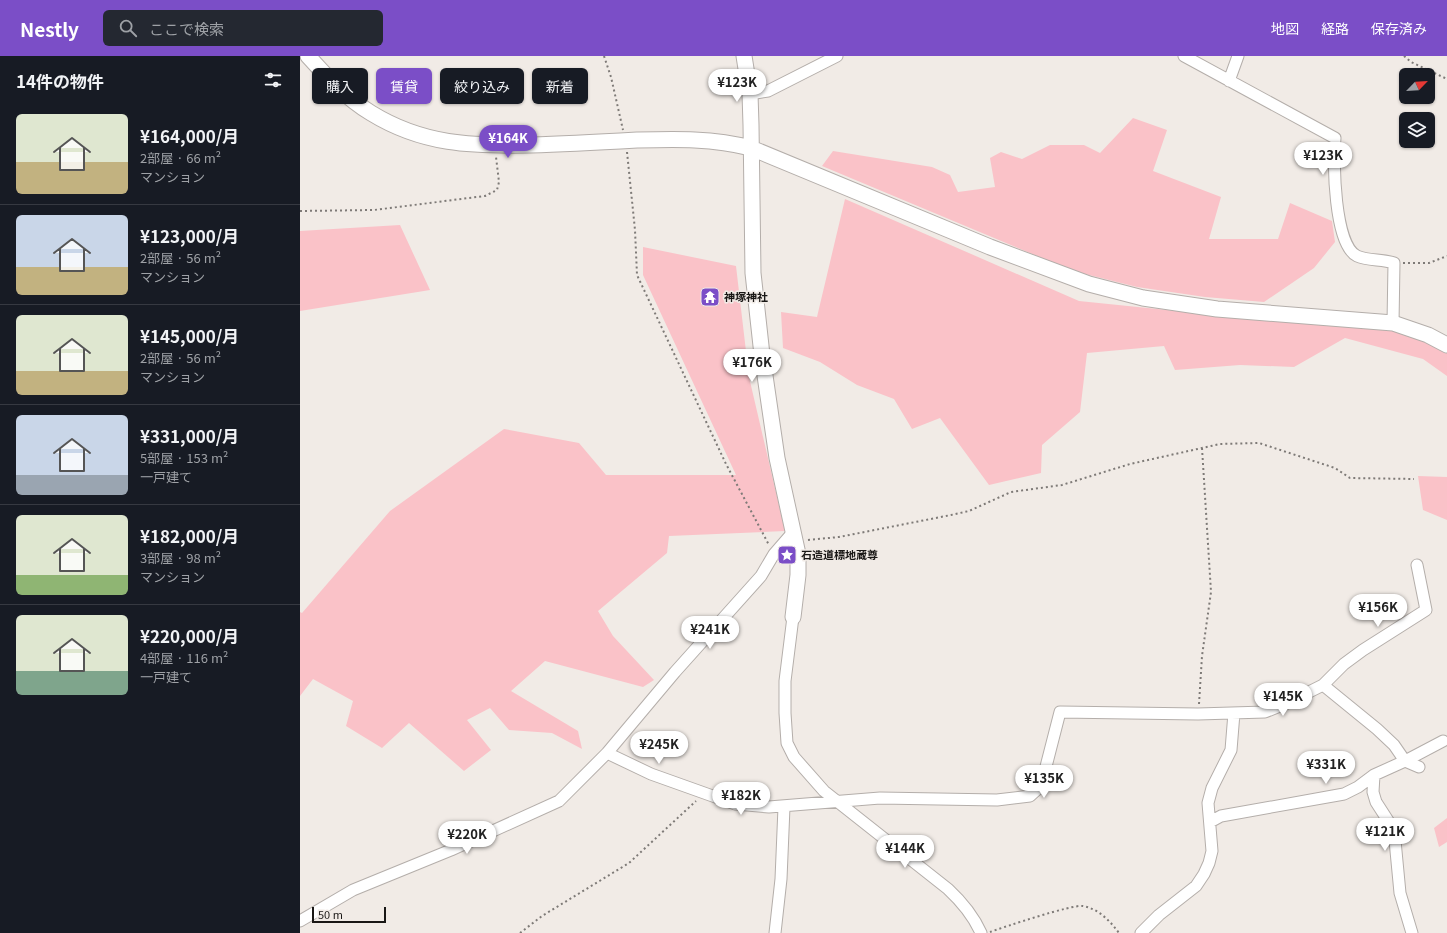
<!DOCTYPE html>
<html lang="ja">
<meta charset="utf-8">
<style>
:root{--surface:#171b24;--page:#242831;--text:#f1f3f6;--muted:#9ea1a6;--line:#363941;--accent:#7b4ec7}
body{margin:0;font-family:Georgia,"Noto Sans JP",serif;background:var(--page);color:var(--text);height:100vh;display:flex;flex-direction:column;font-size:15px;white-space:nowrap}
*{box-sizing:border-box;margin:0}
p{font-size:13px;color:var(--muted)}
.icon{flex:none;width:22px;height:22px;fill:none;stroke:currentColor;stroke-width:2;stroke-linecap:round;stroke-linejoin:round}
.map{position:relative;flex:1;overflow:hidden}
.sheet{display:flex;flex-direction:column;background:var(--surface);width:300px}
.sheet>*{flex:none}
.guide{position:absolute;left:12px;top:12px;width:380px;height:36px;display:flex;gap:8px}
.needle{width:26px;rotate:65deg}
.tools{position:absolute;left:1099px;top:12px;display:grid;gap:8px}
.tools a{display:grid;place-items:center;width:36px;height:36px;border-radius:6px;background:var(--surface);box-shadow:0 1px 3px #0004;font-size:20px}
.scale{position:absolute;left:12px;bottom:10px;width:74px;box-sizing:border-box;padding-left:4px;border:2px solid #191715;border-top:0;font-size:11px;line-height:14px;white-space:nowrap;color:#191715;-webkit-text-stroke:3px #f1ebe6;paint-order:stroke}
.price{position:absolute;translate:-50% -34px;padding:0 9px;border-radius:14px;background:#fff;color:#222;font-size:13px;line-height:26px;filter:drop-shadow(0 1px 2px #0008)}
.price::after{content:'';position:absolute;left:50%;top:24px;width:12px;height:9px;margin-left:-6px;background:inherit;clip-path:polygon(0 0,100% 0,50% 100%)}
.price.current{background:var(--accent);color:#fff}
ul{padding:0;list-style:none}
li{display:flex;align-items:center;gap:12px;height:100px;padding:0 16px}
li+li{border-top:1px solid var(--line)}
li span{display:grid;place-items:center;flex:none;width:112px;height:80px;border-radius:6px;color:#555}
li>.icon{margin-inline-start:auto}
span .icon{width:48px;height:48px;fill:#fffc;stroke-width:1}
li b{font-size:17px}
h2{display:flex;justify-content:space-between;align-items:center;height:48px;padding:0 16px;font-size:17px}
.chip{padding:0 14px;border-radius:6px;background:var(--surface);box-shadow:0 1px 3px #0004;font-size:14px;line-height:36px}
.chip.current{background:var(--accent);color:#fff}
header{display:flex;align-items:center;gap:24px;box-sizing:border-box;height:56px;padding:0 20px;background:var(--accent);color:#fff}
header strong{font-size:19px}
nav{display:flex;gap:22px;margin-inline-start:auto;font-size:14px}
.search{width:280px;height:36px;background:var(--page);display:flex;align-items:center;gap:10px;box-sizing:border-box;padding:0 14px;border-radius:6px;color:var(--muted);font-size:15px}
main{display:flex;flex:1;min-height:0}
.map>svg:first-child{display:block}
.green{fill:#fac2c8}
.lines{fill:none;stroke-linecap:round;stroke-linejoin:round}
.street-casing{stroke:#b4aeaa;stroke-width:13}
.secondary-casing{stroke:#b4aeaa;stroke-width:17}
.path{stroke:#7e7a77;stroke-width:2;stroke-dasharray:2 3;stroke-linecap:butt}
.street{stroke:#fff;stroke-width:11}
.secondary{stroke:#fff;stroke-width:15}
.labels{text-anchor:middle;stroke-width:3;stroke-linejoin:round;paint-order:stroke}
.poi-label{font-size:11px;font-weight:bold;fill:#191715;stroke:#f1ebe6;text-anchor:start}
</style>
<header>
<strong>Nestly</strong>
<div class="search"><svg class="icon" aria-label="search" viewBox="0 0 24 24"><circle cx="10" cy="10" r="6"/><path d="M15 15l6 6"/></svg>ここで検索</div>
<nav><a>地図</a><a>経路</a><a>保存済み</a></nav>
</header>
<main>
<section class="sheet">
<h2>14件の物件<svg class="icon" aria-label="filters" viewBox="0 0 24 24"><path d="M4 7h16M4 17h16"/><circle cx="9" cy="7" r="2"/><circle cx="15" cy="17" r="2"/></svg></h2>
<ul>
<li><span style="background:linear-gradient(#dfe7d0 60%,#c2b280 0)"><svg class="icon" aria-label="home" viewBox="0 0 24 24"><path d="M3 11l9-7 9 7M6 9v11h12V9"/></svg></span><div><b>¥164,000/月</b><p>2部屋 · 66 m²</p><p>マンション</p></div></li>
<li><span style="background:linear-gradient(#c9d6e8 65%,#c2b280 0)"><svg class="icon" aria-label="home" viewBox="0 0 24 24"><path d="M3 11l9-7 9 7M6 9v11h12V9"/></svg></span><div><b>¥123,000/月</b><p>2部屋 · 56 m²</p><p>マンション</p></div></li>
<li><span style="background:linear-gradient(#dfe7d0 70%,#c2b280 0)"><svg class="icon" aria-label="home" viewBox="0 0 24 24"><path d="M3 11l9-7 9 7M6 9v11h12V9"/></svg></span><div><b>¥145,000/月</b><p>2部屋 · 56 m²</p><p>マンション</p></div></li>
<li><span style="background:linear-gradient(#c9d6e8 75%,#9aa5b1 0)"><svg class="icon" aria-label="home" viewBox="0 0 24 24"><path d="M3 11l9-7 9 7M6 9v11h12V9"/></svg></span><div><b>¥331,000/月</b><p>5部屋 · 153 m²</p><p>一戸建て</p></div></li>
<li><span style="background:linear-gradient(#dfe7d0 75%,#8fb573 0)"><svg class="icon" aria-label="home" viewBox="0 0 24 24"><path d="M3 11l9-7 9 7M6 9v11h12V9"/></svg></span><div><b>¥182,000/月</b><p>3部屋 · 98 m²</p><p>マンション</p></div></li>
<li><span style="background:linear-gradient(#dfe7d0 70%,#7fa58c 0)"><svg class="icon" aria-label="home" viewBox="0 0 24 24"><path d="M3 11l9-7 9 7M6 9v11h12V9"/></svg></span><div><b>¥220,000/月</b><p>4部屋 · 116 m²</p><p>一戸建て</p></div></li>
</ul>
</section>
<div class="map">
<svg width="1147" height="877" viewBox="0 0 1147 877">
<rect width="100%" height="100%" fill="#f1ebe6"/>
<path class="green" d="M833,62L867,74L853,115L921,141L909,183H978L990,147L1032,165L1035,186L1014,212L964,246L905,241L837,231L773,215L522,110L533,95L632,111L650,119L658,136L695,131L690,102L701,96L722,103L750,89H784L800,97Z
M545,143L779,245L916,259L1089,273L1132,287L1147,297V320L1123,303L1045,282L994,311L940,309L875,314L864,290L787,297L780,356L742,389L741,417L689,429L640,362L612,373L594,343L557,329L520,306L483,292L481,256L517,261Z
M100,169L130,234L0,255V175Z
M343,191L436,210L449,321L485,475L369,480L367,497L298,555L313,580L354,624L343,631L245,605L211,635L278,675L282,693L252,677L209,674L190,652L167,664L191,694L164,715L109,667L82,692L46,670L53,645L13,623L0,640V556L2,557L90,455L204,373L279,387L306,419H436L343,219Z
M1118,420L1147,421V464L1123,454Z
M1147,762V786L1139,791L1134,772Z"/>
<g class="lines">
<g class="street-casing">
<path id="street" d="M884,0L1035,82C1033,105 1034,189 1057,200C1068,205 1082,203 1094,207L1093,267
M929,25L938,0
M450,38L468,35L537,0
M493,561L485,625V657L487,687L494,701L524,735L648,833C662,846 673,859 681,877
M1023,629L1077,673L1094,689L1105,705L1119,711
M307,697L351,718L435,748L469,751L580,742L697,744L730,740L741,730L760,656L898,658L965,656L985,648L1023,629L1044,608L1063,594L1126,554L1117,509
M1074,719L1073,736L1076,746L1094,774L1100,837L1112,877
M910,766L921,760L1044,738L1058,731L1074,719L1105,705L1143,685
M0,865L53,834L151,794L259,745L307,697L375,616L461,520L474,498L494,475
M475,877L481,823L484,751
M841,877L859,859L896,830L904,818L909,807L912,795L908,747L912,732L931,694L934,657"/>
</g>
<g class="secondary-casing">
<path id="secondary" d="M8,0C27,21 46,42 71,57C123,89 171,90 231,89C266,88 302,86 337,84C376,83 413,82 451,92L690,191L789,228L843,242L917,253L1093,267L1128,279L1147,289
M444,0L450,38L451,69L453,217L462,299L477,402L498,498V519L493,561"/>
</g>
<path class="path" d="M304,0L311,21L323,74
M1104,0L1111,6L1147,23
M327,96L335,174L337,219L426,408L469,489
M0,155L74,154L185,140L197,134L199,126L196,101
M1103,207H1129L1147,200
M508,484L539,481L651,459L669,455L711,436L762,429L830,408L920,388L959,387L1035,412L1050,422L1114,423
M899,648L902,600L911,536L902,392
M690,876C704,871 773,848 783,850C799,853 810,865 819,877
M220,877L242,860L329,807L396,745"/>
<use href="#street" class="street"/>
<use href="#secondary" class="secondary"/>
</g>
<defs>
<g id="temple-square" transform="scale(1)"><rect x="-9" y="-9" width="18" height="18" rx="4" fill="#7b4ec7" stroke="#f1ebe6"/><path d="M0-6L5-2H3V0L6.5 2.5H4V6H1.5V3h-3V6H-4V2.5H-6.5L-3 0V-2H-5Z" fill="#fff"/></g>
<g id="sight-square" transform="scale(1)"><rect x="-9" y="-9" width="18" height="18" rx="4" fill="#7b4ec7" stroke="#f1ebe6"/><path d="M0-6L1.8-2.2L6-1.7L2.9 1.2L3.7 5.4L0 3.3L-3.7 5.4L-2.9 1.2L-6-1.7L-1.8-2.2Z" fill="#fff"/></g>
</defs>
<g fill-rule="evenodd">
<use href="#temple-square" x="410" y="241"/>
<use href="#sight-square" x="487" y="499"/>
</g>
<g class="labels">
<g class="poi-label">
<text x="424" y="245">神塚神社</text>
<text x="501" y="503">石造道標地蔵尊</text>
</g>
</g>
</svg>
<div class="tools">
<a><svg class="needle" viewBox="-14 -14 28 28"><path d="M0-13l5 13h-10z" fill="#e53935"/><path d="M0 13l5-13h-10z" fill="#9ea1a6"/></svg></a>
<a><svg class="icon" aria-label="layers" viewBox="0 0 24 24"><path d="M12 4l9 5-9 5-9-5zM3 14l9 5 9-5"/></svg></a>
</div>
<div class="scale">50 m</div>
<b class="price" style="left:437px;top:47px">¥123K</b>
<b class="price current" style="left:208px;top:103px">¥164K</b>
<b class="price" style="left:1023px;top:120px">¥123K</b>
<b class="price" style="left:452px;top:327px">¥176K</b>
<b class="price" style="left:1078px;top:572px">¥156K</b>
<b class="price" style="left:410px;top:594px">¥241K</b>
<b class="price" style="left:983px;top:661px">¥145K</b>
<b class="price" style="left:359px;top:709px">¥245K</b>
<b class="price" style="left:1026px;top:729px">¥331K</b>
<b class="price" style="left:744px;top:743px">¥135K</b>
<b class="price" style="left:441px;top:760px">¥182K</b>
<b class="price" style="left:1085px;top:796px">¥121K</b>
<b class="price" style="left:167px;top:799px">¥220K</b>
<b class="price" style="left:605px;top:813px">¥144K</b>
<div class="guide">
<a class="chip">購入</a>
<a class="chip current">賃貸</a>
<a class="chip">絞り込み</a>
<a class="chip">新着</a>
</div>
</div>
</main>
